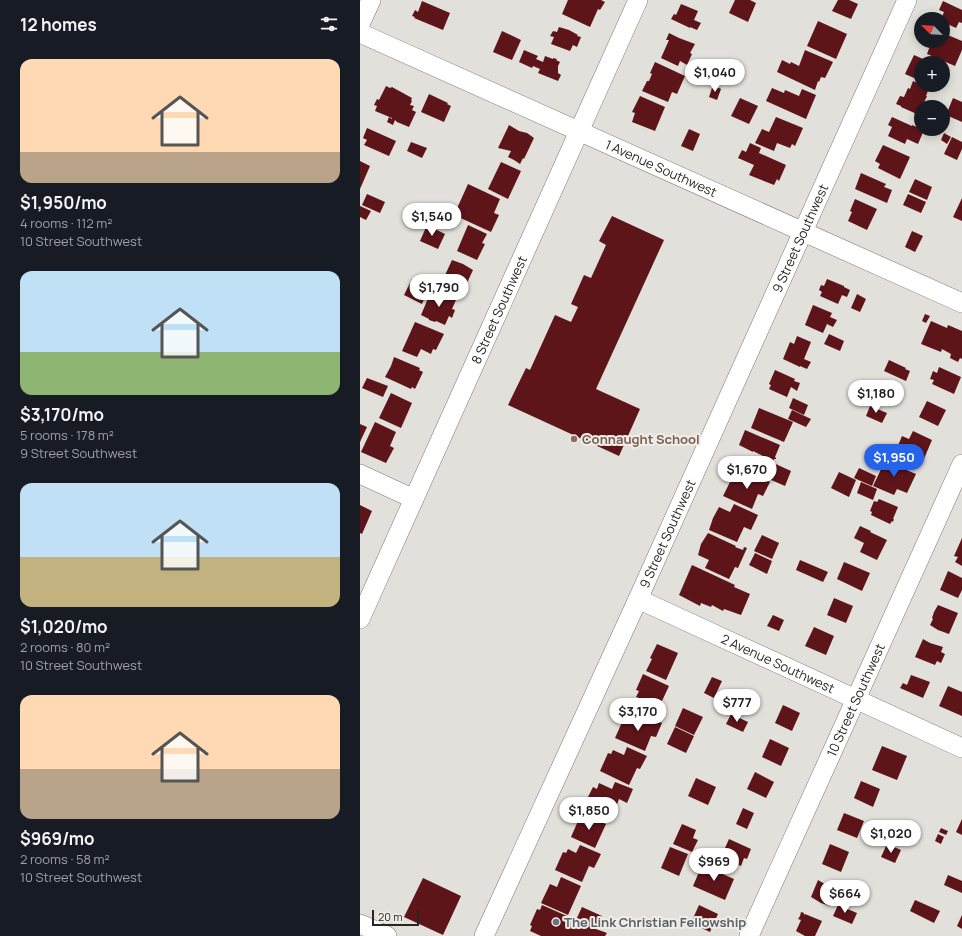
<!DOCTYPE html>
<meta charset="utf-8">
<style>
:root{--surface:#171b24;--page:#20242c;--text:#f1f3f6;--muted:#9ea1a6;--accent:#2563eb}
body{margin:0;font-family:Manrope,sans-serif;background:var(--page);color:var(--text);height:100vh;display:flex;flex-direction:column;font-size:15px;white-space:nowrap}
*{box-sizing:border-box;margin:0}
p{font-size:13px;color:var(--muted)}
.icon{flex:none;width:22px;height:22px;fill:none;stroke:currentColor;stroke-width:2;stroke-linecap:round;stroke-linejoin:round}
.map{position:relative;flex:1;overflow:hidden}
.sheet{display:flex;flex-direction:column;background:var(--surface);width:360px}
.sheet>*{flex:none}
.needle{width:26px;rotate:294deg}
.controls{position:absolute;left:554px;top:12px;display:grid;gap:8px}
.controls a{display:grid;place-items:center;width:36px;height:36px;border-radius:50%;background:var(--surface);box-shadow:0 2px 10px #0003;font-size:20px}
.scale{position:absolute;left:12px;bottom:10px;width:47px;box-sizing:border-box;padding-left:4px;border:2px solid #262623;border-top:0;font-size:11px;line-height:14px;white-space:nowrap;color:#262623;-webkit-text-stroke:3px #f0ede7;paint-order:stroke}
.price{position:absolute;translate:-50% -34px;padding:0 9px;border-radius:14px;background:#fff;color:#222;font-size:13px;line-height:26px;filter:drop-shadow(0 1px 2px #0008)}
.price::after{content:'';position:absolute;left:50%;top:24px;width:12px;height:9px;margin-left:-6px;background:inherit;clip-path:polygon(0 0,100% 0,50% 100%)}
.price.selected{background:var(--accent);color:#fff}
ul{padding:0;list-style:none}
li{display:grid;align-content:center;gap:8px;height:212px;padding:0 20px}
li span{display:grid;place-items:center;height:124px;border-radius:12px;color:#555}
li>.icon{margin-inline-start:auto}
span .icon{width:72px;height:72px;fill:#fffc;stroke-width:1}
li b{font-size:17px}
h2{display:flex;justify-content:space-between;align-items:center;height:48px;padding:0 20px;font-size:17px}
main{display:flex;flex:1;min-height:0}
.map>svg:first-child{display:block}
.building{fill:#5e151a}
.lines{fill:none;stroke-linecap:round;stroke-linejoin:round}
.minor-casing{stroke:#7c7a75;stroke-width:20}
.minor{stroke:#fff;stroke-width:19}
.education-dot{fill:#8d6e63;stroke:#f0ede7;stroke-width:1.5}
.worship-dot{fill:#6b7280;stroke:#f0ede7;stroke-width:1.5}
.labels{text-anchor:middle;stroke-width:4;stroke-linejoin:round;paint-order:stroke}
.street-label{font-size:13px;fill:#262623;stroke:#f0ede7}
.education-label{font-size:13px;font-weight:bold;fill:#785e54;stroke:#f0ede7;text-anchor:start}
.worship-label{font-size:13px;font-weight:bold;fill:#5b616d;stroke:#f0ede7;text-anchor:start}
</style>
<main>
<section class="sheet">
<h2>12 homes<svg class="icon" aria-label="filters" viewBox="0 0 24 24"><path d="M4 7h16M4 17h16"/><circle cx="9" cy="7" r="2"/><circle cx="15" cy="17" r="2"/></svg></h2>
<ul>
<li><span style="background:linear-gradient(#ffd9b3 75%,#b9a48a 0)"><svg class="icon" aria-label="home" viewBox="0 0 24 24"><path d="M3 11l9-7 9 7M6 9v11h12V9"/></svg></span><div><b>$1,950/mo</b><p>4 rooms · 112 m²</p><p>10 Street Southwest</p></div></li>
<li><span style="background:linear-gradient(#bfe0f5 65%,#8fb573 0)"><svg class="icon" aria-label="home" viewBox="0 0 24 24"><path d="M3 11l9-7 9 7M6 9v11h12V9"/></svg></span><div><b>$3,170/mo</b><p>5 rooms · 178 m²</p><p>9 Street Southwest</p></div></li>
<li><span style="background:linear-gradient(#bfe0f5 60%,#c2b280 0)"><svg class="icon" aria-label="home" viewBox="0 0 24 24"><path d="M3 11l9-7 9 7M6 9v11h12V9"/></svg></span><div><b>$1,020/mo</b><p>2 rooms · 80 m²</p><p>10 Street Southwest</p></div></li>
<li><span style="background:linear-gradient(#ffd9b3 60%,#b9a48a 0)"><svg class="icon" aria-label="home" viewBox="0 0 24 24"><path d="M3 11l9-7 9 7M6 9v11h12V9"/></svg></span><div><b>$969/mo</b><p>2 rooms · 58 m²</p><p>10 Street Southwest</p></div></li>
</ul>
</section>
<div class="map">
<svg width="602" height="936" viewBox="0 0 602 936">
<rect width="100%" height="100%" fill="#e2e0da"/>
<path class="building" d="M208,0H241L245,2L240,10L238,9L230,27L202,14Z
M375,0H390L396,3L388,22L369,13Z
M478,0H489L498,4L491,19L472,11Z
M62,1L90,13L83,30L54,18L55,17L52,16L55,10L58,12Z
M583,1L602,10V23L599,22L596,28L583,22V19H581L584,12L579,10Z
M321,4L338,11L334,20L341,23L337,30L330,27V28L311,19L314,14L316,15Z
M458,21L487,34L476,59L447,46Z
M199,27L209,30L218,35L217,36L221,37L217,47L213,45L210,51L191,44L194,37L190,36L193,31L197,32Z
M142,31L161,40L152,60L133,52Z
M309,33L319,38L335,44L330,53L332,54L327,65L320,61L318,66L301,58L309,40H306Z
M583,33L602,41V50L595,66L567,54L570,46L566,44L567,41H583Z
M164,50L178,56L176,59L183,62L185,56L193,59V58L197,59L196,60L200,62L198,66V73L201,75L198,81L178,73L180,69L173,66L172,68L159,62Z
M445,50L473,62L465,78L461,77L459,82L458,81L455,90L417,72L422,60L430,64L431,62L439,66Z
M554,55L572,63H561V81L545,74Z
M295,62L325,76L317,94L312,92L308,102L282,91L287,81H289L292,74L290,73Z
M553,81L569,88L566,96H567L562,107H561V110L559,115L541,107V106L536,104L540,96L544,97L548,88L550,89Z
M353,85L361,89L357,100L349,97Z
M26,86L30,88L32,87L52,98L51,100L52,101L50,105L54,106L52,110L56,112L49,127L37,122L35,120L33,125L27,122L29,117L32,119V118L15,111L17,106L14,105L17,99L19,100Z
M412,88L424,93L425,90L439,96L442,89L456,95L446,119L406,101Z
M69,94L88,103L87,104L91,106L84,122L61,112Z
M280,96L305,107L295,131L272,122L275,113L272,112Z
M380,98L398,106L389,124L371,116Z
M593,98L602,102V122L586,115Z
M416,117L443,128L435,146L432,144L430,148L417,143L414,151L395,143L402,129L409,132Z
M532,117L552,126V125L564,130L558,144L547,139L545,144L528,136L532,127L528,125Z
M149,125L159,131L167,133L174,138L164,159L163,158L160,164L154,160L148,157L151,151L138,148Z
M7,128L36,141L29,156L4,145L7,140L3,138Z
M329,129L340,134L333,151L321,146Z
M584,133L591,137L587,144L581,140Z
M592,137L602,142V149L597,160L584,154Z
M51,142L67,148L62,158L47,151Z
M390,143L401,148L399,153L426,165L419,181L417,179L414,185L389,175L394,165L378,158L382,150L386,152Z
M523,145L550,157L540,179L518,168L520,164L515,161Z
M0,161L10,166L0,189Z
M141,162L161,171L148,199L128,189Z
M501,173L526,184L524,187L532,190L527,203L495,189Z
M555,179L572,187L567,200L549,192Z
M108,184L140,199L134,213L139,215L131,232L94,215Z
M7,194L25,202L20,213L2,205Z
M548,194L566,202L561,213L543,205Z
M602,198V221L593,217Z
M495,199L517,209L507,230L488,221L492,212L490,211Z
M0,206L11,211L6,220L0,217Z
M252,216L304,240L236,389L280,409L259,456L148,405L166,368L170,370L195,315L211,322L218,307L211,304L224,275L231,278L246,245L239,241Z
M67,225L85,234L78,249L60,241Z
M108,225L127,234L122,243L125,244L117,260L97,251Z
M552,231L563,236L555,252L545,247Z
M92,260L103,264L113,270L101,296L80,286Z
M52,279L69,287L62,304L44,295Z
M467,279L484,286V287L490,290L487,297L482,295L478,304L460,296L462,292L459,290L461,285L464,286Z
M72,289L96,300L92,309L95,310L92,318L89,316L85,325L76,321L75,322L69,320V319L61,315Z
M497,294L506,299L500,312L491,308Z
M453,305L472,313L470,317L477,320L473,327L467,324L463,333L445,325Z
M565,314L570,316L566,323L562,321Z
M571,321L587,328L588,325L602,331V359L600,358L598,362L590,358L591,354L582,349L581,352L561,344Z
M55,322L84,334L76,350L73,349L71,354L61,349L57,357L42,351Z
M469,334L484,341L480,351L464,344Z
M437,336L451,342L444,359L451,362L447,369L440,366V367L423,359L430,342L434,344Z
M34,357L60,368L59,370L63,372L55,389L52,387L51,389L25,377L31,366Z
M529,360L546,368L545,369L550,371L546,381L524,371Z
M579,367L601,377L594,394L572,384L574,380L570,379L573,371L577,373Z
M415,370L435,379L434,381L440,383L437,391L431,387L427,397L409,389L411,385L409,384Z
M7,378L28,386L23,397L2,388Z
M31,393L52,403L41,428L19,418Z
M433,398L448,405L444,415L429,408Z
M567,401L586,410L578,426L559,417Z
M510,406L527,413L522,423L506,416Z
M399,408L433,422L424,442L391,428Z
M432,410L451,419L446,427L428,419Z
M15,422L36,432L30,446L34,448L26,463L1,452Z
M0,424L7,427L0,442Z
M385,430L420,445L415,457L416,458V459H414L413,461L393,451V452L379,445Z
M553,431L572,440L563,461L543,453L544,451L537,448L542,436L549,439Z
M526,459L538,464L537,466L556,474L547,493L537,489L534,495L513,486Z
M409,461L431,471L425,486L402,476Z
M499,468L516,476L512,486L494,478Z
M389,472L410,482L403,496L398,494L392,509L363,496L371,480L374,481L376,476L385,481Z
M479,472L496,480L489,497L471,488Z
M501,482L517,489L513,500L497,493Z
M519,499L538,507L533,519H534L533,522L532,521L530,524L511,515L512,512L510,511L514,501L517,502Z
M374,504L398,515L391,530L384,527L377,542L349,530L353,518L359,507L370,512Z
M0,505L12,511L2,534L0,533Z
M500,526L511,531L510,532L527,540L517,560L500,552L504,543L494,538Z
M348,533L376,546L375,547L383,550L384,547L387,548L378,568L375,567L369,579L345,568L349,560L338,555L341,544Z
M402,535L419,543L412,559L394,551Z
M602,538V566L595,562L598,557L594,556Z
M395,553L412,561L407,574L389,565Z
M440,560L468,572L463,582L436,570Z
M484,562L510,573L502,591L477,579Z
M332,565L375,585L374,587L390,594L381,615L364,609L363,611L352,605L351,607L341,603L340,606L319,595Z
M588,571L602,578V590L598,598L580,590Z
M474,598L493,606L486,623L467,615Z
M578,605L598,613L589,634L578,630L570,625L573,619L572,618L574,612Z
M413,615L424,620L419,631L407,626Z
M454,627L474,636L466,655L445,646Z
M563,639L570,643L583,647L581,652L585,654L581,663L577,661L575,665L555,657Z
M297,644L318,653L306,680L286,671L292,659L290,658Z
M283,674L309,686L295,716L278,708L282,699L276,697L279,691L276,690Z
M551,675L570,682L563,698L540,688L543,683L547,685Z
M352,677L362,681L354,698L344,693Z
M588,686L602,692V716L579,706Z
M423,705L440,713L432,731L415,723Z
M323,708L343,717L334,735L315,726Z
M282,714L302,723L296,737L291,736L285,751L255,738L263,720L265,721L267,717L279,722Z
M371,714L388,722L383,732L366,724Z
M315,727L334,736L326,753L307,744Z
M410,739L429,748L421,766L402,757Z
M522,746L547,756L537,780L512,770Z
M267,747L287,756L280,769L277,768L269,785L240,771L248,753L251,754L253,750L264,755Z
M395,772L414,782L406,798L387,789Z
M336,778L356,787L348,805L328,796Z
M501,781L520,789L513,807L494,798Z
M255,782L273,789L267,803L259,799L253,816L225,803L233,787L237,789L239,783L252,789Z
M383,808L394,813L387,829L376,824Z
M484,813L504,821L497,838L477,830Z
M223,814L246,824L235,848L211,837L218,821L220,822Z
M602,819V835L596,832Z
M322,824L336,830L333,838L338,840L332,852L313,844Z
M581,828L588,831L586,835L579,832Z
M578,834L584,837L581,844L575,841Z
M369,839L391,849L387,859L384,858L381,866L361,857Z
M470,844L489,852L481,872L462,864Z
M527,844L541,850L535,863L521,857Z
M220,845L241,854L234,868L229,866L222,882L195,870L203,852L206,853L208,849L216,853Z
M310,847L328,854L319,876L301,868Z
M342,865L374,879L365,900L333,886Z
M588,875L602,881V893L584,885Z
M201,877L221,886L208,915L181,903L190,884L197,887Z
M63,878L101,896L83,935L44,917Z
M458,880L468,886L477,889L470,906L461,903L451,897Z
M555,900L580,911L574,923L550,911Z
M182,905L216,920L222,907L242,916L236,929L247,933L245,936H181L170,931L172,926L170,925L177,909L180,910Z
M339,905L358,914L350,932L331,923Z
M478,905L497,913L492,924L473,916Z
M441,912L444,913V915L445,914L462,921L455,936H445L436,931L441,920L438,919L440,916Z
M602,915V929L597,926Z"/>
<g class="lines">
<g class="minor-casing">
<g id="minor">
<path d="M0,24L11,0"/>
<path id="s1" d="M0,33L602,303"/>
<path d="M0,474L54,499"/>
<path id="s2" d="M278,599L602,748"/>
<path id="s3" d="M0,619L278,0"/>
<path d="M0,924L27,936"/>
<path id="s4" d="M124,936L278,599L547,0"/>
<path id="s5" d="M389,936L602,464"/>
</g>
</g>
<use href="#minor" class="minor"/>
</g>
<circle class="education-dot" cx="214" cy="439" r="4"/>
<circle class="worship-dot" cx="196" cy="922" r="4"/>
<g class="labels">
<g class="street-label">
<text dy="5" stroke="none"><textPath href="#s1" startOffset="330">1 Avenue Southwest</textPath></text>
<text dy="5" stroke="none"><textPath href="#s4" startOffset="766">9 Street Southwest</textPath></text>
<text dy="5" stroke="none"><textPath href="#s3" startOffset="339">8 Street Southwest</textPath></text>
<text dy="5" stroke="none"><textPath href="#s4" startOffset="442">9 Street Southwest</textPath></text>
<text dy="5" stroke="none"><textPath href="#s2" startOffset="154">2 Avenue Southwest</textPath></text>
<text dy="5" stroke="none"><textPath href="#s5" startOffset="259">10 Street Southwest</textPath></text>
</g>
<g class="education-label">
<text x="222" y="444">Connaught School</text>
</g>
<g class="worship-label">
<text x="204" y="927">The Link Christian Fellowship</text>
</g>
</g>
</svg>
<div class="controls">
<a><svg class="needle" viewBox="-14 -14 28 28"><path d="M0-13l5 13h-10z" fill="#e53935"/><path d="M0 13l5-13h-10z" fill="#9ea1a6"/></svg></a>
<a>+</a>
<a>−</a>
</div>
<div class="scale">20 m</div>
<b class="price" style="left:355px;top:93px">$1,040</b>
<b class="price" style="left:72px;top:237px">$1,540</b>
<b class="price" style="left:79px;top:308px">$1,790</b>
<b class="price" style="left:516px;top:414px">$1,180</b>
<b class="price selected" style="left:534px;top:478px">$1,950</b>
<b class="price" style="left:387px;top:490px">$1,670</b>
<b class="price" style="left:377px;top:723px">$777</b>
<b class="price" style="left:278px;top:732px">$3,170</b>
<b class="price" style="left:229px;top:831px">$1,850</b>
<b class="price" style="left:531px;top:854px">$1,020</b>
<b class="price" style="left:354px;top:882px">$969</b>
<b class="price" style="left:485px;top:914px">$664</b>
</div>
</main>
